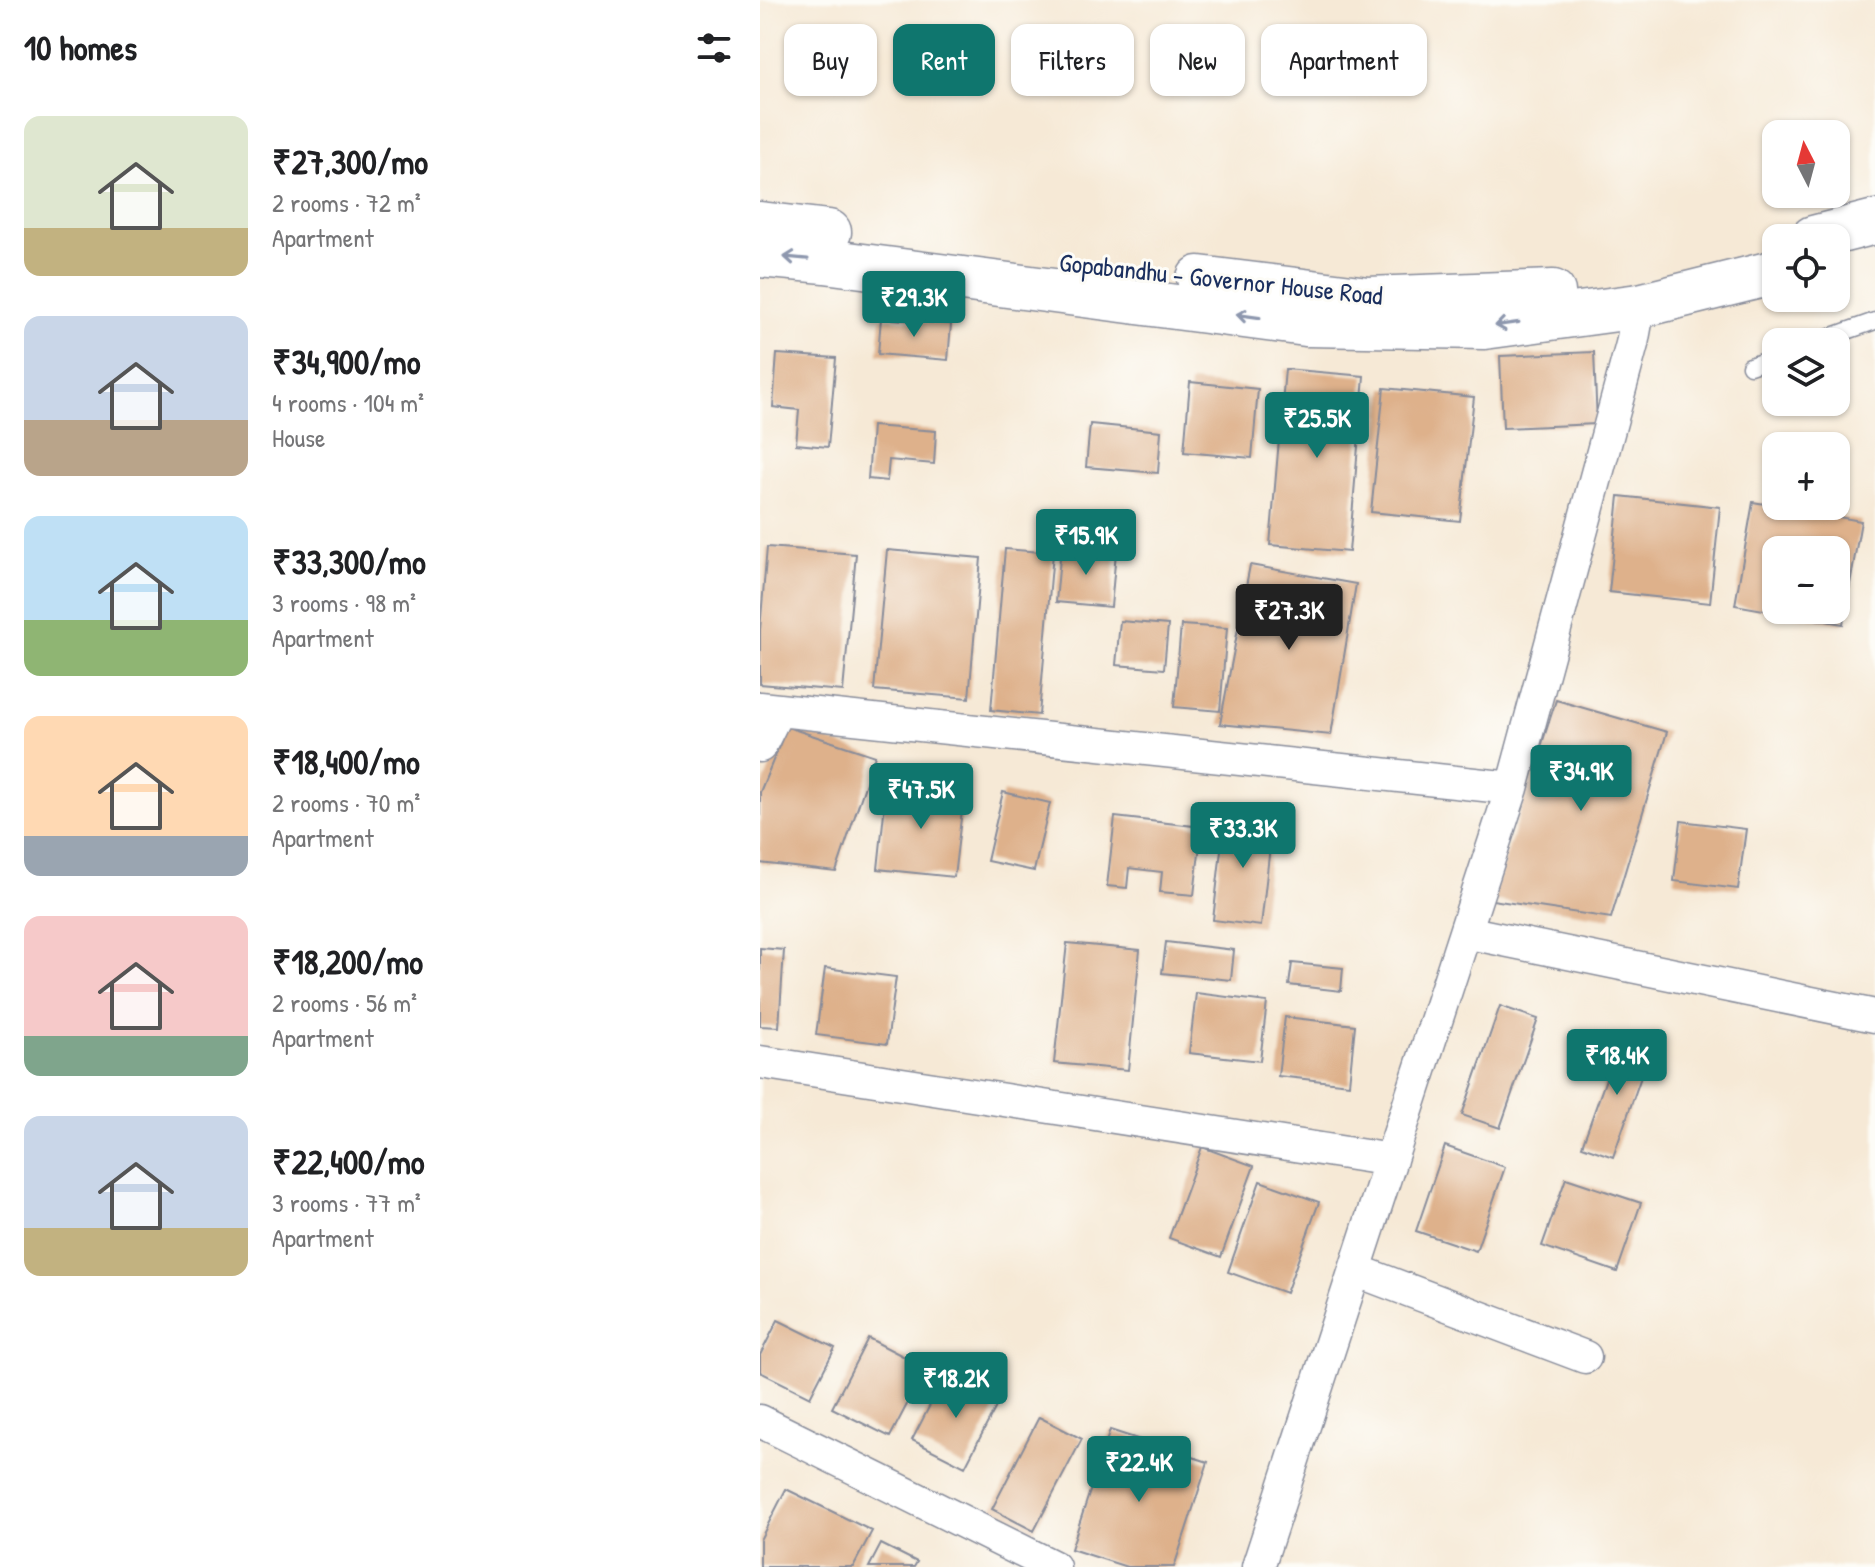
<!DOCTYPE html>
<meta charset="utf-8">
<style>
:root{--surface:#fff;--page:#f2f2f2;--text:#202124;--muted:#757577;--accent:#0f766e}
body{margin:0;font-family:"Patrick Hand",sans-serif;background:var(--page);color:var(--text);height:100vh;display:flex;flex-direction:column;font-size:30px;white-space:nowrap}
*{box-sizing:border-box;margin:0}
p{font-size:26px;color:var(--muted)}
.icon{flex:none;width:44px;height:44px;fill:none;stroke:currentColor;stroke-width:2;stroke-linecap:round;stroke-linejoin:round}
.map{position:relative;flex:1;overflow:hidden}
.details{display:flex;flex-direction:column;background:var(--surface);width:760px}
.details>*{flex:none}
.banner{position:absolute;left:24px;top:24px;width:760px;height:72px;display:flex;gap:16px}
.needle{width:52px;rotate:354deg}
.fabs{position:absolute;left:1002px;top:120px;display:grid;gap:16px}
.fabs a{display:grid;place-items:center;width:88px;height:88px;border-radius:16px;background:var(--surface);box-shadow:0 2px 6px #0004;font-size:40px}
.price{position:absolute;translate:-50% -68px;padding:0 18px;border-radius:8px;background:var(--accent);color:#fff;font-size:26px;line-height:52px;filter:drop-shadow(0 2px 4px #0008)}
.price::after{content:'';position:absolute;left:50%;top:48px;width:24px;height:18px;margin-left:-12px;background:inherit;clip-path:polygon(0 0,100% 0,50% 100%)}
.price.current{background:#222;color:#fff}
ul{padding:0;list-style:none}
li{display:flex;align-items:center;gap:24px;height:200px;padding:0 24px}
li span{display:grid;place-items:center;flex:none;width:224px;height:160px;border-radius:16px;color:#555}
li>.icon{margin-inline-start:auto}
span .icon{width:96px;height:96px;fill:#fffc;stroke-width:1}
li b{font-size:34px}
h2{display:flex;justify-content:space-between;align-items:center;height:96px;padding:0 24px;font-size:34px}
.chip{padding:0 28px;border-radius:16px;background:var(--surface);box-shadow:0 2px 6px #0004;font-size:28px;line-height:72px}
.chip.current{background:var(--accent);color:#fff}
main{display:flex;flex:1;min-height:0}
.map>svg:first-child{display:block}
.building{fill:#deb18b;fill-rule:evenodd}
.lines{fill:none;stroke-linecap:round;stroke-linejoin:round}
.lane-casing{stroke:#888c9a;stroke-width:19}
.street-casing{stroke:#888c9a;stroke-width:35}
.secondary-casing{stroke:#888c9a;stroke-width:47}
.lane{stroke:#fff;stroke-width:16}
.street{stroke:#fff;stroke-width:32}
.secondary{stroke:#fff;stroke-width:44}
.oneway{stroke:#8d97ae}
.labels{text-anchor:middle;stroke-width:6;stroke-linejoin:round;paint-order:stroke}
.street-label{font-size:26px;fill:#1b2f5e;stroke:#fdfcf7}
</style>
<main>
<section class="details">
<h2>10 homes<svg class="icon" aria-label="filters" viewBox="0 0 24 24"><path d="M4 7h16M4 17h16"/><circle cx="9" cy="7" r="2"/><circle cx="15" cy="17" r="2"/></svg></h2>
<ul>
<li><span style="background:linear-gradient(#dfe7d0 70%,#c2b280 0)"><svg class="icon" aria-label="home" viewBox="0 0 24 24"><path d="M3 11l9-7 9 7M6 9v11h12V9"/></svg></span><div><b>₹27,300/mo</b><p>2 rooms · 72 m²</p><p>Apartment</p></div></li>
<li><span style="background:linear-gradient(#c9d6e8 65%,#b9a48a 0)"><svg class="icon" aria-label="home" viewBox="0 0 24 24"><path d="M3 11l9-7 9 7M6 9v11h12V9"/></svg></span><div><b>₹34,900/mo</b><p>4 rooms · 104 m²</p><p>House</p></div></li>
<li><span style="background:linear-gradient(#bfe0f5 65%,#8fb573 0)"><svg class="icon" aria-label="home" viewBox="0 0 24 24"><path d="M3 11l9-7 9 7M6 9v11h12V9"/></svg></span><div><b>₹33,300/mo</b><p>3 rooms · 98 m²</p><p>Apartment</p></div></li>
<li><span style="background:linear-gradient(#ffd9b3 75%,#9aa5b1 0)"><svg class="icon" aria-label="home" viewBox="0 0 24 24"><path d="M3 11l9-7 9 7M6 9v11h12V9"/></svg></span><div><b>₹18,400/mo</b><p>2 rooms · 70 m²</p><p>Apartment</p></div></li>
<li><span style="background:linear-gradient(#f6c9c9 75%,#7fa58c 0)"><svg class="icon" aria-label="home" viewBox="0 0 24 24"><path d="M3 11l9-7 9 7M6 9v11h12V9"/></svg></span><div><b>₹18,200/mo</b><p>2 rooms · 56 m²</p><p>Apartment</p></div></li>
<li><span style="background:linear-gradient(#c9d6e8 70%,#c2b280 0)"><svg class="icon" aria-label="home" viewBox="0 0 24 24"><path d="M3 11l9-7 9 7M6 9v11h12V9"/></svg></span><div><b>₹22,400/mo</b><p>3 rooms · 77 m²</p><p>Apartment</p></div></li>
</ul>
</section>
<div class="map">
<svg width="1115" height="1567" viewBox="0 0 1115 1567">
<rect width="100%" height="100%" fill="#fdfcf7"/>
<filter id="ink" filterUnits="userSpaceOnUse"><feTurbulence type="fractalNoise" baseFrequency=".0125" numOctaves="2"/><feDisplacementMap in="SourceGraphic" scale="16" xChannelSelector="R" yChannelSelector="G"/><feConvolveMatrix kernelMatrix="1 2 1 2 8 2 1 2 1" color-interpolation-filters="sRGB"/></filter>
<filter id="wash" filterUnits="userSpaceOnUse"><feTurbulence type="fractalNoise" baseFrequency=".006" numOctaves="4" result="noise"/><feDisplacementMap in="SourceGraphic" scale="32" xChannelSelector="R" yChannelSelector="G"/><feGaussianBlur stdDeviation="1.8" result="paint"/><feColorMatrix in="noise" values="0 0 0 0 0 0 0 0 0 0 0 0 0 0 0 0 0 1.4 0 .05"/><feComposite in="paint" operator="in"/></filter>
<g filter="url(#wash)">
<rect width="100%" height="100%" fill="#f6e9d6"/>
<g id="blocks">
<path class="building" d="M121,318L191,324L188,360L118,354Z
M834,352L837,424L743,428L740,356Z
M17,354L76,358L68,447L36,444L39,410L13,407Z
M525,369L604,376L589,552L510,545Z
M430,382L498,389L492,458L424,452Z
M624,388L714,397L700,521L611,512Z
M330,424L401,431L398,473L326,467Z
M112,426L176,431L174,464L129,460L127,481L108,479Z
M859,496L960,507L950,603L849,592Z
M993,502L1101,521L1083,624L975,605ZM1016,550H1076V610H1016Z
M7,547L96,554L83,691L0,684V630Z
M301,547L356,552L351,607L296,602Z
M245,549L293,553L279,715L231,710Z
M127,550L221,558L209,698L114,690Z
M490,565L596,584L571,735L460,724Z
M360,621L408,625L404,669L356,665Z
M421,625L467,628L460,711L414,707Z
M796,700L907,732L851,918L732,900Z
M27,727L115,756L76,872L0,863V792Z
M127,784L204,793L194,877L118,869Z
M243,792L290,803L274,871L227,861Z
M465,815L513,820L501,926L453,920Z
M355,817L442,827L434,895L400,892L402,872L369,868L367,888L347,886Z
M921,821L986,829L978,889L914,881Z
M406,942L474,950L471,980L402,973Z
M307,943L380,950L368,1070L294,1063Z
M0,948L24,950L19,1027L0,1026Z
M532,963L583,968L581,991L529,985Z
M65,968L136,977L127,1044L56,1035Z
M436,993L507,1002L500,1061L429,1053Z
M740,1006L778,1019L740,1128L702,1115Z
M525,1017L595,1025L589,1084L518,1076Z
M861,1037L891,1048L853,1157L822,1146Z
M685,1146L745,1167L716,1251L656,1231Z
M442,1147L494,1166L461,1257L409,1238Z
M806,1178L881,1203L857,1272L782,1246Z
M500,1181L559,1202L526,1293L468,1272Z
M18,1320L75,1348L50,1397L0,1372V1355Z
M108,1338L166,1368L130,1437L72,1408Z
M186,1374L239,1401L205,1467L152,1440Z
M279,1417L322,1439L274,1531L232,1509Z
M350,1430L448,1462L414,1567H367L311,1549Z
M26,1489L112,1531L93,1567H0V1540Z
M121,1544L157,1562L154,1567H109Z"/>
</g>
</g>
<g filter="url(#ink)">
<use href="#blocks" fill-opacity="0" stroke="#888c9a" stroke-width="2"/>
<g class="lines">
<g class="lane-casing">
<path id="lane" d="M1056,342L1115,321
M990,366L1016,357"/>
</g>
<g class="street-casing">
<path id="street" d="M0,708L752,788
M0,746L18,710
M705,932L1115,1016
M0,1062L631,1160
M595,1270L825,1357
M0,1421L294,1567
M498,1567L752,788L872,344L879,306"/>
</g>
<g class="secondary-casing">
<path id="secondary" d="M0,224L69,232
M1053,238L1115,222
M0,255L65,261L546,324L724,327L879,306L1016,272
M439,278L608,299L793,292"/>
</g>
<use href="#lane" class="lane"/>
<use href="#street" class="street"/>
<use href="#secondary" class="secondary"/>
</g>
<defs><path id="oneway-shaft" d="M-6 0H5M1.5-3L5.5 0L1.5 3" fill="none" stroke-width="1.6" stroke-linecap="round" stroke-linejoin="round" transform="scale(2)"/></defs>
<g class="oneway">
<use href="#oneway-shaft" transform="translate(36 258) rotate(-175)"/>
<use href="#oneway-shaft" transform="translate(488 316) rotate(-172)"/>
<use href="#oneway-shaft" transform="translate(747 324) rotate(172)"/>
</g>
</g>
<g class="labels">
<g class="street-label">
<text transform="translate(461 279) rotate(6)" y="9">Gopabandhu - Governor House Road</text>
</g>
</g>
</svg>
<div class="fabs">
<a><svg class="needle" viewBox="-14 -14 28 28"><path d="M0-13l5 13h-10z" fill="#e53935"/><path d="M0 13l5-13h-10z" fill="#757577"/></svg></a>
<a><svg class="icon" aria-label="locate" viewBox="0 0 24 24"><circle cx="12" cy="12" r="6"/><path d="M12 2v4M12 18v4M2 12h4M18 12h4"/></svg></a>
<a><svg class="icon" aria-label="layers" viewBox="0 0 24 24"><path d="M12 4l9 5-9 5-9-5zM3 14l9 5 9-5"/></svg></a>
<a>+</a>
<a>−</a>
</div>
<b class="price" style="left:154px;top:339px">₹29.3K</b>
<b class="price" style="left:557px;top:460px">₹25.5K</b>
<b class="price" style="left:326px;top:577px">₹15.9K</b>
<b class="price current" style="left:529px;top:652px">₹27.3K</b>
<b class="price" style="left:821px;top:813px">₹34.9K</b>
<b class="price" style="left:161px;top:831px">₹47.5K</b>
<b class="price" style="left:483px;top:870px">₹33.3K</b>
<b class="price" style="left:857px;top:1097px">₹18.4K</b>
<b class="price" style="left:196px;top:1420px">₹18.2K</b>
<b class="price" style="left:379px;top:1504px">₹22.4K</b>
<div class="banner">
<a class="chip">Buy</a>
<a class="chip current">Rent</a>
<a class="chip">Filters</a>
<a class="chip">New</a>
<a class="chip">Apartment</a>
</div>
</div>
</main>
